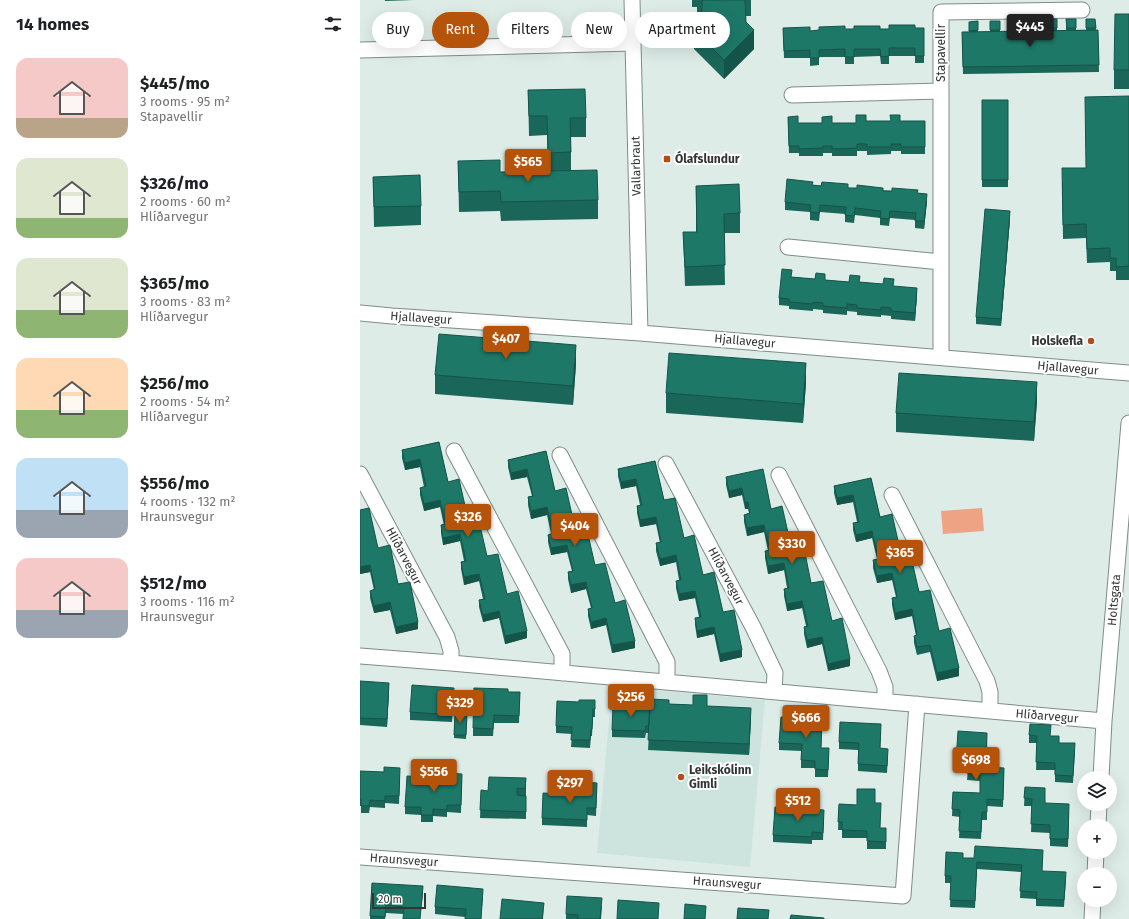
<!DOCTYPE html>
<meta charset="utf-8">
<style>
:root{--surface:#fff;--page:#f2f2f2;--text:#202124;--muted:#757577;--accent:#b45309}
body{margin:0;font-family:"Fira Sans",sans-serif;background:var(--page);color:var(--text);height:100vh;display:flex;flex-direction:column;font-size:15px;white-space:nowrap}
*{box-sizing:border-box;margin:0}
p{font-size:13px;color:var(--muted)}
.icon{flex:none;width:22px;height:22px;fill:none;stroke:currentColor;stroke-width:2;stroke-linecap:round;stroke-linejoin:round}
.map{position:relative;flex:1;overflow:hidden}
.sheet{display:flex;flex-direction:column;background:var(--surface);width:360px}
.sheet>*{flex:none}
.top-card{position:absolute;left:12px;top:12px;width:380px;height:36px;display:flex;gap:8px}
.buttons{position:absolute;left:717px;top:771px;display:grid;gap:8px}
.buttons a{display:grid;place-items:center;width:40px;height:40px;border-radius:50%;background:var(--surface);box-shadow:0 4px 16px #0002;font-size:20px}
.scale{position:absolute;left:12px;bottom:10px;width:54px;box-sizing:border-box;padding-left:4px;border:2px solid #313635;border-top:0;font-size:11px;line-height:14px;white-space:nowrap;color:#313635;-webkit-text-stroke:3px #fff;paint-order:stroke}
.price{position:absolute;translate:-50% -34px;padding:0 9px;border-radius:4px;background:var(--accent);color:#fff;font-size:13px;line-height:26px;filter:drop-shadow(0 1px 2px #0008)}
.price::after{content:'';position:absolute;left:50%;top:24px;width:12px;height:9px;margin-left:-6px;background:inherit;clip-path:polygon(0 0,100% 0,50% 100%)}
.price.current{background:#222;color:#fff}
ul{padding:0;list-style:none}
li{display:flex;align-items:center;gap:12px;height:100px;padding:0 16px}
li span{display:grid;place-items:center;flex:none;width:112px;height:80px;border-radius:12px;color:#555}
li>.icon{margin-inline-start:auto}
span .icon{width:48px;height:48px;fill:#fffc;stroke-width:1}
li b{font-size:17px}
h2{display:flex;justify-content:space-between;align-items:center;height:48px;padding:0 16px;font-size:17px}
.pill{padding:0 14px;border-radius:18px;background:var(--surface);box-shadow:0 4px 16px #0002;font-size:14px;line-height:36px}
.pill.current{background:var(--accent);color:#fff}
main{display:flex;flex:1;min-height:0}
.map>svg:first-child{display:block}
.built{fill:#cce4dd}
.green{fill:#eea484}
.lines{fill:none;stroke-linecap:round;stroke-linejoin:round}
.minor-casing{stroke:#7e8c88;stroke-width:17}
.minor{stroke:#fff;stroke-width:15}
.wall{fill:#1a6759}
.shaded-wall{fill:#155448}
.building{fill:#1e7867;stroke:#155448}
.poi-dot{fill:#b14d19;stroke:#fff;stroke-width:1.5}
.labels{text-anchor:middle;stroke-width:4;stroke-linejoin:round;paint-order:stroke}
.street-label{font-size:12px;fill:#313635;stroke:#fff}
.poi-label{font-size:12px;font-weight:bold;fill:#313635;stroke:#fff;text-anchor:start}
</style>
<main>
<section class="sheet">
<h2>14 homes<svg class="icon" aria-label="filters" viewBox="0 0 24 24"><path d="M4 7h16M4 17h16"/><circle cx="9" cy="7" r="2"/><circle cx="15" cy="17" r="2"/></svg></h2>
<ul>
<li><span style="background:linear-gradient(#f6c9c9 75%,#b9a48a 0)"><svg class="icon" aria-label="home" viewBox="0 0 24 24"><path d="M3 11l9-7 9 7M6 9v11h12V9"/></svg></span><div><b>$445/mo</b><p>3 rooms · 95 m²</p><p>Stapavellir</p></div></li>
<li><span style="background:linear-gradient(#dfe7d0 75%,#8fb573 0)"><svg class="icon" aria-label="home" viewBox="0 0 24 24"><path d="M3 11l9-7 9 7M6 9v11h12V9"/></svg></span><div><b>$326/mo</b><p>2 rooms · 60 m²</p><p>Hlíðarvegur</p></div></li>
<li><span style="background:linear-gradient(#dfe7d0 65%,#8fb573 0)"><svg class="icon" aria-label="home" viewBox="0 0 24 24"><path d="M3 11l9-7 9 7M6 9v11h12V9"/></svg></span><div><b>$365/mo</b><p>3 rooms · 83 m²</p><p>Hlíðarvegur</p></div></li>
<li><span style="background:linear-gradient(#ffd9b3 65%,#8fb573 0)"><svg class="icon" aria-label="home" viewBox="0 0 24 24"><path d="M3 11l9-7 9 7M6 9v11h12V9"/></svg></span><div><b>$256/mo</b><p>2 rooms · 54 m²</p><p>Hlíðarvegur</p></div></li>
<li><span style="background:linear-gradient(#bfe0f5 65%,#9aa5b1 0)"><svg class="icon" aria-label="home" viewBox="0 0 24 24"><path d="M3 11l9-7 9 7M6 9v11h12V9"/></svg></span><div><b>$556/mo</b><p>4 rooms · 132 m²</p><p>Hraunsvegur</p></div></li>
<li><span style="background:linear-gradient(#f6c9c9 65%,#9aa5b1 0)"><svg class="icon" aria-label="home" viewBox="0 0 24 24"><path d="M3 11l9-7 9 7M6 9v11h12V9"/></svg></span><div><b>$512/mo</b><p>3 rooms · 116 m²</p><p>Hraunsvegur</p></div></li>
</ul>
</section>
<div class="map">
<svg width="769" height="919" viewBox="0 0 769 919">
<rect width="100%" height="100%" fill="#deece8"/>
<path class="built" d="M252,686L405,700L390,867L237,853Z"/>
<path class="green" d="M622,508L624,531L583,534L581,511Z"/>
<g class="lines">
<g class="minor-casing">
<path id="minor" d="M272,0L280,333
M0,50L273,43
M432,95L581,91
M428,247L581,262
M0,313L32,316L280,333L769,373
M581,357V12L722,10
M94,451L202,654V673
M200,455L307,662V682
M306,464L393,627L415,673L414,691
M0,474L87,637L91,651V663
M419,475L519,671L525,687V701
M532,495L627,681L630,692V711
M0,656L91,663L744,721
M741,778L744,721L769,423
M738,826L739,804
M0,857L543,896L557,704
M735,874L736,852
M732,919L733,900"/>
</g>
<use href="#minor" class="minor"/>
</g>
<path class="wall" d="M25,0H54L25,1Z
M332,0H391V16H386V22L394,49L364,79L334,49V30L342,22V16H337V7H332Z
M769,14V89H754V70Z
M687,19H697V31H706V19H716V30H726V19H735L736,30H738L739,72L603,74L602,32H609V22L618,21V32H630V21H640V32H649V21L658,20L659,31H667V20H676L677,31H687Z
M423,28L450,31L564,28V63H555V56H529V64H521L520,56L494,57V64H485V57H459V65L450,66V58H424Z
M168,90L226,118V137H211V171L238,200V219L141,221L140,211L99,212L98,161L140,172L188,171L187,135L169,136Z
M769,96V280H756V271H750V262L727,263L726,238L703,239L702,182L726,168Z
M622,100H648V187H622Z
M428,117L438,123H496L506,121H565V154H541V151H531V154L507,155V151H497V156H472V153H463V156H439V153H429Z
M13,177L61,206V225L14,227Z
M453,185L558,193L567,201L564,229L555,228V220L530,218L529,226L520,225V218L495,215L494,223L485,222V214L460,212L459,221L450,220V212L425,210V202Z
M336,186L380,213V233H364L365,285L325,286L323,232H336Z
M650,219L641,326L616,324V317Z
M432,277L465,280L489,282H500L534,286L557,295L555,321L531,319V316L521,315V317L497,315V312L487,311V315L463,313V310L453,309V311L429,309V306L419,305V298Z
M216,364L213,405L75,394V375Z
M446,383L443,423L306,413V393Z
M677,401L674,441L536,432V413Z
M79,442L88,482L147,594L167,638L145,644L139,618L123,622L119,607V600L123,599L119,581L104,585L101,569V562L104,561L100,541L83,545L81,533V525H84L80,507L64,511L60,495V488L64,487L60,467L45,470L42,458V450Z
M186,451L195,491L255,603L275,648L252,653L246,625L231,629L228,616V609L231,608L226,589L211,593L208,579V572L212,571L207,552L191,555L188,542V535L191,534L187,515L171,519L168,505V497L172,496L167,477L151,480L148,467V460Z
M295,461L304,500L363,612L382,657L360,662L354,634L337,638L335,625V618L339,617L335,598L319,601L316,588V581L319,580L316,562L300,566L296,551V543H300L296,524L280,527L277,513V506L280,505L276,486L261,489L258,476V469Z
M366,477L411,509L472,621L490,666L468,671L462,644L447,648L444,634V627L446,626L442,608L427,611L424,596V589L427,588L424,570L408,574L405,558V551H408L404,532L387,536L384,522V515L389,513L388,509H385L382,495L369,498L366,485Z
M511,478L520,517L541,554L579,631L599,676L577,681L570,652L557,655L554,643V636H556L552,616L535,620L532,605V598L536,597L532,580L517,583L513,568V560L517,559L512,538L496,542L493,530V523L497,522L493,502L477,505L474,493V486Z
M0,510L18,548L38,584L58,629L36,634L30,610L14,613L10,598V591L14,590L10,572L0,574Z
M0,681L29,690L27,727L0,725Z
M148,692H160L159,723H134L133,736H113V728Z
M94,695L92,722L50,720V712Z
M235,700V717H233L232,736H231L230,748L211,747L212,734L196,733V726L219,702Z
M309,704L347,706L391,719L389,755L288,750L289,733H286L285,738L252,737V730L290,707Z
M95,714H107L106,739L94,738Z
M462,726L461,748L469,755L468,777H455V768H441V751L419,750V743Z
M521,731L520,748L528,756L527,773L498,771V750L479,749V742Z
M669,735L690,736L699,743L715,750L713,783L695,782V770H676L677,743H669Z
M627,740L626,767L644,768L643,807L627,806V820H622L621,839L599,838L600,817L592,816L593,792L620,793V781L607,780L608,769H596V761Z
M0,771L40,775L39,804L25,803V808L10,807L9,813H1V806H0Z
M102,774L101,813L87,812V817L73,816V822H61V815L45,814V807L85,778Z
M166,778V819L120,818L121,790L128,791Z
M237,783L236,816L227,815V827L182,825V818L223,795Z
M665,787L685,803L709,812L708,847L690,846V833L671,832L672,806H664Z
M515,803L520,828H526V849H507V838H482V830H478L479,804L497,805Z
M464,817L463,840H452V844L413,842V835Z
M683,857L682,871L706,879L704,907L676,906V899L660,898L661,872L617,869L615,908L590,907L591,883H585V876L603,858H614Z
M12,883L63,894L43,914L26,913L25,919H10Z
M123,896L121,919H105V917L75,914V907Z
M242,906L241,919H206V914Z"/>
<path class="shaded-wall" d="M394,30V49L364,79V60Z
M567,194V201L564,229V221Z
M650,211V219L641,326V319Z
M557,288V295L555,321V313Z
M216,345V364L213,405V386Z
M446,363V383L443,423V404Z
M677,382V401L674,441V422Z
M60,459V467L45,470V463Z
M167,469V477L151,480V473Z
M276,479V486L261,489V482Z
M382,488V495L369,498V491Z
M493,495V502L477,505V498Z
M80,500V507L64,511V504Z
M385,502H388V509H385Z
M187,507V515L171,519V511Z
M296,517V524L280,527V520Z
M404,525V532L387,536V528Z
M512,531V538L496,542V535Z
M100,534V541L83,545V538Z
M207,545V552L191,555V548Z
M316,555V562L300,566V559Z
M424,563V570L408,574V566Z
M10,565V572L0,574V567Z
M532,573V580L517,583V576Z
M119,574V581L104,585V577Z
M226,582V589L211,593V585Z
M335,591V598L319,601V594Z
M442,601V608L427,611V604Z
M30,602V610L14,613V606Z
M552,609V616L535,620V613Z
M139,611V618L123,622V615Z
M246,618V625L231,629V622Z
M58,622V629L36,634V627Z
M354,627V634L337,638V631Z
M167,631V638L145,644V636Z
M462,637V644L447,648V640Z
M275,641V648L252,653V645Z
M382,650V657L360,662V654Z
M490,659V666L468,671V664Z
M599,668V676L577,681V673Z
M29,683V690L27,727V719Z
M391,708V719L389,755V744Z
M63,886V894L60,919Z
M184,903L183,919H182Z"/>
<path class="building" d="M342,0H385L386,22L394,30L364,60L334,30L342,22Z
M755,14H769V70H754Z
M687,19H697V28H688Z
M706,19H716V28H707Z
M726,19H735L736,28H726Z
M658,20L659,29L649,30V21Z
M667,20H676L677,29H667Z
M618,21V30L609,31V22Z
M630,21H640V30H630Z
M529,25H555V28H564V56H555V48H529V56L521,57L520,49H494V57H485V49L459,50V58H450V50L424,51L423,28L450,27V31L459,30V27L485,26V29H494V26H520V29H529Z
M738,30L739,65L603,67L602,32Z
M225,89L226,118H210L211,152L188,153L187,116H169L168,90Z
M769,96V266L756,267V258H750V248L727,249L726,224L703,225L702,168H726L725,97Z
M622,100H648V180H622Z
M496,115H506V121H531L530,115H540V121H565V147H541V144H531V147H507V144H497V148L472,149V146H463V148L439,149V146H429L428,117L438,116V123H462V117L472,116V123H496Z
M140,160V172L237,170L238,200L141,202L140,191L99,192L98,161Z
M60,175L61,206L14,207L13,177Z
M427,179L453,182L452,185L461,186L462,182L488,184V188H497V185L523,188V191H532V188L558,190L557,193L567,194L564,221H555L556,213L530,211L529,219L520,218L521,211L495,208L494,216L485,215L486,207L460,205L459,213L450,212L451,205L425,202Z
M379,184L380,213L364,214L365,265L325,267L323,232H337L336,186Z
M625,209L650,211L641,319L616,317Z
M422,269L432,270L431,277L455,279L456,273L465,274V280L489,282L490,275L500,276L499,282L523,284L524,278L534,279L533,286L557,288L555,313L531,311V308L521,307V310L497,308V305L487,304V308L463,306V303L453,302V304L429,302V299L419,298Z
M79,334L216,345L213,386L75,375Z
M309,353L446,363L443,404L306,393Z
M539,373L677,382L674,422L536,413Z
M79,442L88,482L99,479L108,519L118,517L127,556L138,554L147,594L158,591L167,631L145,636L139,611L123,615L119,600L125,599L119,574L104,577L101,562L106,561L100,534L83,538L81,525L85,524L80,500L64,504L60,488L66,486L60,459L45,463L42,450Z
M186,451L195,491L206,488L215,528L226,526L235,565L245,563L255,603L265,600L275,641L252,645L246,618L231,622L228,609L232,608L226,582L211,585L208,572L213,571L207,545L191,548L188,535L193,533L187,507L171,511L168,497L173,496L167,469L151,473L148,460Z
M295,461L304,500L315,498L324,538L334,535L343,575L354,572L363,612L374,610L382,650L360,654L354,627L337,631L335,618L341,617L335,591L319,594L316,581L321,580L316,555L300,559L296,543L301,542L296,517L280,520L277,506L282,505L276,479L261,482L258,469Z
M403,469L411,509L422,506L431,546L443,543L451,583L463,581L472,621L482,618L490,659L468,664L462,637L447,640L444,627L448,626L442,601L427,604L424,589L429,588L424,563L408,566L405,551L410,550L404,525L387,528L384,515L390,513L388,502H385L382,488L369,491L366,477Z
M511,478L520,517L532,514L541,554L550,552L559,592L570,590L579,631L590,628L599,668L577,673L570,645L557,647L554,636L557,635L552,609L535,613L532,598L537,597L532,573L517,576L513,560L518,559L512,531L496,535L493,523L499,522L493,495L477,498L474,486Z
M9,508L18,548L30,545L38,584L50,582L58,622L36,627L30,602L14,606L10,591L15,589L10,565L0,567V510Z
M0,681L29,683L27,719L0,718Z
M52,685L94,688L92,715L50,712Z
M114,688L148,689V692H160L159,716L134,715L133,729L113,728Z
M333,695H347V706L391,708L389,744L288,740L290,699L309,700V704L333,705Z
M219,700H235V709H233L232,729H231L230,740H211L212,727L196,726L197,701L219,702Z
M253,706L290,707L289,726H286L285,731L252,730Z
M95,714H107L106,735H94Z
M421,717L462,719L461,748H469L468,770L455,769V761L441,760L442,744L419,743Z
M480,722L521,724L520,748L528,749L527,766L498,764L499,743L479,742Z
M670,724L691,725L690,736H699V743H715L713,776L695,775V763L676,762L677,736L669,735Z
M598,731L627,733L626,767L644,768L643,800L627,799V812H622L621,832L599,831L600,810L592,809L593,792L620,793V773H607L608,762L596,761Z
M24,767L40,768L39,796H25V801L10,800L9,806H1V799H0V771L24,772Z
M86,773L102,774L101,805H87V810L73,809V815H61V807H45L47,776L85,778Z
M129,777L166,778L165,789L157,788V795L166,796V812L120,810L121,790L128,791Z
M224,782L237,783L236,808H227V820L182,818L183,793L223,795Z
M665,787L685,788V803L709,804L708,839H690V825L671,824L672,799L664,798Z
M497,789H515V803H521L520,828H526V842L507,841V831L482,830V822H478L479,804L497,805Z
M415,807L464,810L463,833L452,832V837L413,835Z
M615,846L683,850L682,871L706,872L704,900L676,899L677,892L660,891L662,865L617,862L615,901L590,900L591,876H585L586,852L603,853V858H614Z
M12,883L63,886L60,919H43L44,907L26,905L25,917L10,916Z
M77,885L123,889L121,919H105L106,909L75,907Z
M207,896L242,898L240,919H218V915L206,914Z
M142,899L184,903L182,919H140Z
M258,900L299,903L298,919H257Z
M325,904L346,906L345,919H324Z
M378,908L409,910L408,919H377Z
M431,915L464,918V919H430Z"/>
<g class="poi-dot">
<rect x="303" y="155" width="8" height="8" rx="2"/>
<circle cx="731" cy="341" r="4"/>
<circle cx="321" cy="777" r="4"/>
</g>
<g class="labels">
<g class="street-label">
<text transform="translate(581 53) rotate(-90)" y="4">Stapavellir</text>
<text transform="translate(276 166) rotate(-91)" y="4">Vallarbraut</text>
<text transform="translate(61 318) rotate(4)" y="4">Hjallavegur</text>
<text transform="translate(385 341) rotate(5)" y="4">Hjallavegur</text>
<text transform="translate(708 368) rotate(5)" y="4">Hjallavegur</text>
<text transform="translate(44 556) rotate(62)" y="4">Hlíðarvegur</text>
<text transform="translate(366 576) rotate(62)" y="4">Hlíðarvegur</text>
<text transform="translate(754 600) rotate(-85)" y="4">Holtsgata</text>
<text transform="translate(687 716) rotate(5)" y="4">Hlíðarvegur</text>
<text transform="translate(44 860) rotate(4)" y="4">Hraunsvegur</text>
<text transform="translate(367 883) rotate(4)" y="4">Hraunsvegur</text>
</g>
<g class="poi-label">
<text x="315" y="163">Ólafslundur</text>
<text x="723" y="345" text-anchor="end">Holskefla</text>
<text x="329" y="774">Leikskólinn<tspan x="329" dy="14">Gimli</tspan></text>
</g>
</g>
</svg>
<div class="buttons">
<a><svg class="icon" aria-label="layers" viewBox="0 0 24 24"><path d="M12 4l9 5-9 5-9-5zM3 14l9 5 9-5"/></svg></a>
<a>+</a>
<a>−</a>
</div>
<div class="scale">20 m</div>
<b class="price current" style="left:670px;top:48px">$445</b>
<b class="price" style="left:168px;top:183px">$565</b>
<b class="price" style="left:146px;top:360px">$407</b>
<b class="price" style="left:108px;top:538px">$326</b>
<b class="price" style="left:215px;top:547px">$404</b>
<b class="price" style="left:432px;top:565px">$330</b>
<b class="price" style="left:540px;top:574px">$365</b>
<b class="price" style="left:271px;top:718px">$256</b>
<b class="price" style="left:100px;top:724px">$329</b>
<b class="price" style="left:446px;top:739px">$666</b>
<b class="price" style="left:616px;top:781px">$698</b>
<b class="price" style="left:74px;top:793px">$556</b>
<b class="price" style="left:210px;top:804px">$297</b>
<b class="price" style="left:438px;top:822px">$512</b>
<div class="top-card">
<a class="pill">Buy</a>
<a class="pill current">Rent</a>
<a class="pill">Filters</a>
<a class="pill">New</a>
<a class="pill">Apartment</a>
</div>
</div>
</main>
